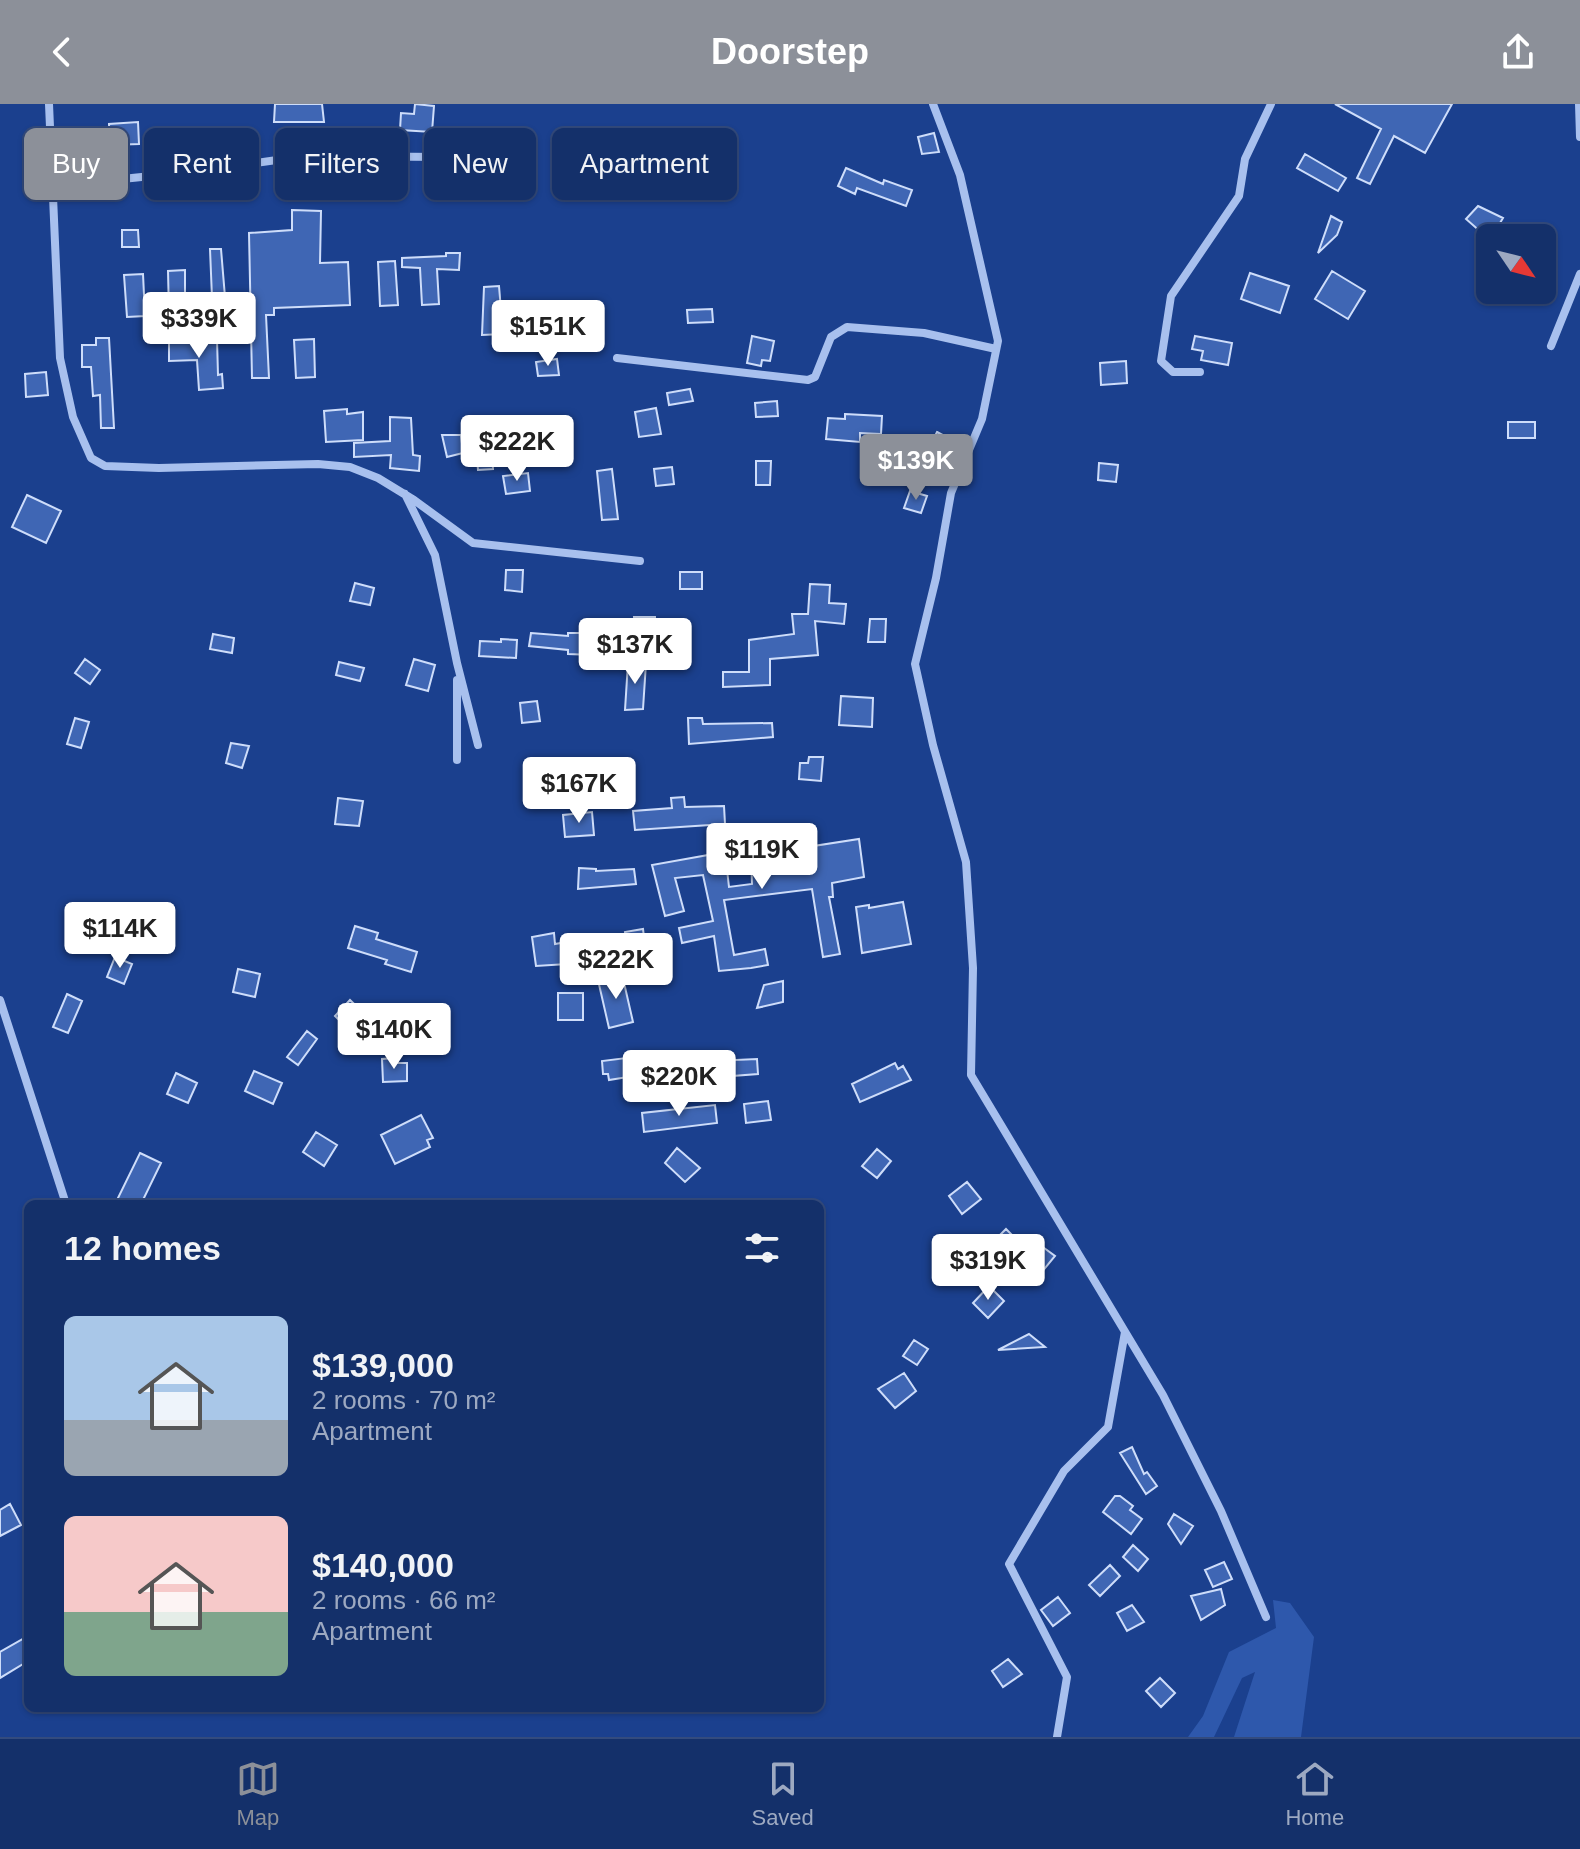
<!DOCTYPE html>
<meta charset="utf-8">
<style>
:root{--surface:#14306a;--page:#1d3870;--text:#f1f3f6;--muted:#9da9c1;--line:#334b7e;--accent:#8c9099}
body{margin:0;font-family:Helvetica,sans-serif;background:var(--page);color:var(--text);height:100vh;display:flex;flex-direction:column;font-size:30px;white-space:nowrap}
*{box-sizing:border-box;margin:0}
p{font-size:26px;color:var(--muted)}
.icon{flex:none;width:44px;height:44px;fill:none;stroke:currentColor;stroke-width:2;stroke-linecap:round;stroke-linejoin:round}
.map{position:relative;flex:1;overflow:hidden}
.drawer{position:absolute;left:24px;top:1096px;width:800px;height:512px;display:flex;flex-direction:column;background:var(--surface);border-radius:12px;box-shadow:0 2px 6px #0004,0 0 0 2px var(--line)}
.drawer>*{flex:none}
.top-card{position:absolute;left:24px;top:24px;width:800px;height:72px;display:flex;gap:16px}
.needle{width:52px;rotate:125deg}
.tools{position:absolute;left:1476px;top:120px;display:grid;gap:16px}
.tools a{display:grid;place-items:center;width:80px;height:80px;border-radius:12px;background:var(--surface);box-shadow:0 2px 6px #0004,0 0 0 2px var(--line);font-size:40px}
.price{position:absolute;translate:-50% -68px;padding:0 18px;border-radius:8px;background:#fff;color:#222;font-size:26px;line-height:52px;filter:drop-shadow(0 2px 4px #0008)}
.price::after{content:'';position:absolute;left:50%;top:48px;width:24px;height:18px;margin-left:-12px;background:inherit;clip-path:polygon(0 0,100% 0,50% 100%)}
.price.current{background:var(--accent);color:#fff}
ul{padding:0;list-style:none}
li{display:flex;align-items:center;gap:24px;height:200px;padding:0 40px}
li span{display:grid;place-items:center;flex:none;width:224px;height:160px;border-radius:12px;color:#555}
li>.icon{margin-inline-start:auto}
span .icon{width:96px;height:96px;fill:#fffc;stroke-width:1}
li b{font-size:34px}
h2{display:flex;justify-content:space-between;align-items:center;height:96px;padding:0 40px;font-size:34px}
.chip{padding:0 28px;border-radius:12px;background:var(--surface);box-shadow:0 2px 6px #0004,0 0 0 2px var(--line);font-size:28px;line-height:72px}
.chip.current{background:var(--accent);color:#fff}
header{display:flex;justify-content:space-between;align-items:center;height:104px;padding:0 40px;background:var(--accent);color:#fff;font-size:36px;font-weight:700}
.dock{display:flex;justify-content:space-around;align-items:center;height:112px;border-top:2px solid var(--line);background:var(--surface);font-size:22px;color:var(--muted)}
.dock a{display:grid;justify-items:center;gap:4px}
.dock .current{color:var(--accent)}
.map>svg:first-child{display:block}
.green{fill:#2e58ac}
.building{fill:#3f66b4;stroke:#ceddfa;stroke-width:2}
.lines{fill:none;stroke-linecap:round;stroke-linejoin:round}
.street{stroke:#a8c0ee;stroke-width:8}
</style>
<header><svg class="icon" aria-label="back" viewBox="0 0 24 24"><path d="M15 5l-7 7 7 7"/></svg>Doorstep<svg class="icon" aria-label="share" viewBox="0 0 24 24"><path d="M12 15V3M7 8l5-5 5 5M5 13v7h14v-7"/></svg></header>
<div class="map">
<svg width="1580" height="1633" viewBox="0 0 1580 1633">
<rect width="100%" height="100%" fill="#1b408e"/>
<path class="green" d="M1273,1496L1290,1499L1314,1533L1301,1633H1234L1255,1568L1242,1574L1214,1633H1188L1203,1612L1229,1548L1276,1524Z"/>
<path class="building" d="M275,0H322L324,18H274Z
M415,0L434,2L432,28L400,26L401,9L414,10Z
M1335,0H1452L1425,49L1394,32L1370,80L1357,74L1381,25Z
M138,18L139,40L110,41L109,20Z
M934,29L939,48L922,50L918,33Z
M682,36L707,44L699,69L674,61L676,54L664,61L656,59V51L660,49L677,52Z
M1305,50L1346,74L1338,87L1297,64Z
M846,64L883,80L884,76L912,86L906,102L857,84L855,90L838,82Z
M1478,102L1503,114L1490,136L1466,115Z
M292,106L321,107L320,159L348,158L350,201L274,204V211H266L269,274H252L249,129L292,126Z
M1331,112L1342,118L1337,131L1318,149Z
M122,126H138L139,143H122Z
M210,145H221L227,217L213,218Z
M446,149H460L459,166L437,165L439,200L422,201L420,164L402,163V154L446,152Z
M395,157L398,201L380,202L378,158Z
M185,166V210H169L168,167Z
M1332,167L1365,187L1348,215L1315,195Z
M1250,169L1289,182L1280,209L1241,195Z
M143,170L145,212L127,213L124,171Z
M499,182L503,230L482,231L484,183Z
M712,205L713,218L688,219L687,206Z
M546,210V213L559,212V228L531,229L530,211Z
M752,232L774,237L770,257L762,256L761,262L747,259Z
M1195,232L1232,239L1228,261L1201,256L1203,247L1192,245Z
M96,234H109L114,324H101L100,291L93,292L91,263H82V241H96Z
M217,235L218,271L222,270L223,284L199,286L197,256L169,257V236Z
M314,235L315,273L296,274L294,236Z
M557,255L559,271L538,272L536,258Z
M1126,257L1127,279L1101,281L1100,259Z
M46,268L48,291L26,293L25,270Z
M690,285L693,297L669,301L667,289Z
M777,297L778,312L756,313L755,299Z
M656,304L661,330L639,333L635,308Z
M347,305V310L363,308V336L326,338L324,307Z
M845,310L882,312L881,330L860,329V338L826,335L828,314L845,315Z
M390,313L411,314L413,351L420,352L419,367L390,364L391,351L354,353V339L390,337Z
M1508,318H1535V334H1508Z
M937,328L950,335L941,352L928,345Z
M442,331H461L463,349L447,353Z
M476,341H492L493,365L478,366Z
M756,357H771L770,381H756Z
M1099,359L1118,361L1116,378L1098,376Z
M672,363L674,380L656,382L654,365Z
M612,365L618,415L602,416L597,367Z
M528,369L530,387L506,390L503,372Z
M910,387L927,392L921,409L904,404Z
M27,391L61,407L46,439L12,423Z
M506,466H523L522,488L505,486Z
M680,468H702V485H680Z
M355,479L374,484L370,501L350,497Z
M810,480L830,481L829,499L846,500L844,520L815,517L818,551L770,555V581L723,583V568H749V536L794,530L792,510H808Z
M634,513H655L656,533H635Z
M870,515H886L885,538H868Z
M531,529L568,532V529H594L593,551L568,550V546L529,542Z
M213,530L234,534L232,549L210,545Z
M501,535L517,536L516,554L479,552L480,537L501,538Z
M85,555L100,566L90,580L75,569Z
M414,555L435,561L428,587L406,581Z
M339,558L364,564L360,577L336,571Z
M628,559H646L643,605L625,606Z
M841,592L873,594L872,623L839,621Z
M537,597L540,617L522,619L520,599Z
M75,614L89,618L81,644L67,640Z
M688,614H702L703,620L772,619L773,633L689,640Z
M231,639L249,642L242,664L226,659Z
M809,653H823L821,677L799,675L800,659H808Z
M684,693L685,703L724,702L725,720L635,726L633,707L672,704L671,694Z
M338,694L363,697L359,722L335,720Z
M592,708L594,731L565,733L563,711Z
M859,735L864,773L832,779L833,793H829L840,850L823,853L812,785L724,796L734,851L765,845L768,861L751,864L719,867L714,832L682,839L679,824L713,817L703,771L675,774L684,807L665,812L652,761L725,748L729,783L752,780L751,745L794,741V745Z
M579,764L596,765V767L634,765L636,780L578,785Z
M903,798L911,840L862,849L856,803L869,801V804Z
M355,822L378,829L376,835L417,848L411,868L385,860L387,856L348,844Z
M643,825L649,872L632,876L625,828Z
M554,829L555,840L583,835V859L536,862L532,833Z
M115,853L132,860L124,880L107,873Z
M238,865L260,870L255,893L233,888Z
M622,870L633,918L609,924L598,876Z
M783,877V898L757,904L764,881Z
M558,889H583V916H558Z
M67,890L82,897L68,929L53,923Z
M350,896L373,918L357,934L335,912Z
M307,927L317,935L298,961L287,953Z
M394,954L395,959H407V977L383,978L382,955Z
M626,954L628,973L609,976L608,970H603L602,957Z
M690,955L691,958L757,955L758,970L667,977L665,957Z
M895,959L898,965L903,962L911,976L860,998L852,980Z
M254,967L282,979L273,1000L245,987Z
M176,969L197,979L188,999L167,990Z
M768,997L771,1016L746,1019L744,1000Z
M715,1001L717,1019L644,1028L642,1009Z
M421,1011L433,1034L427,1036L430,1043L395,1060L381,1031Z
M316,1028L337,1041L324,1062L303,1048Z
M677,1044L700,1064L685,1078L665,1059Z
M877,1045L891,1057L877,1074L862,1062Z
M140,1049L161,1059L141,1100H125L117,1096Z
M967,1078L981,1095L962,1110L949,1092Z
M1006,1125L1016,1135L1003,1149L992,1139Z
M1040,1141L1055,1152L1041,1169L1025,1157Z
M989,1182L1004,1197L988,1214L973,1199Z
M1029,1230L1045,1243L998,1246Z
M914,1236L928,1245L917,1261L903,1252Z
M904,1269L916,1287L895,1304L878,1285Z
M1132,1343L1144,1370L1147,1368L1157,1382L1146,1390L1120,1349Z
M1115,1392H1120L1133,1402L1130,1406L1142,1415L1131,1430L1103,1408Z
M10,1400L21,1421L0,1432V1406Z
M1174,1410L1193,1422L1181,1440L1168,1420Z
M1133,1441L1148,1455L1138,1467L1123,1453Z
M1224,1458L1232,1475L1213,1483L1205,1466Z
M1110,1461L1120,1472L1100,1492L1089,1481Z
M1221,1485L1225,1501L1201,1516L1191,1492Z
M1058,1493L1070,1509L1053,1522L1041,1506Z
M1132,1501L1144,1518L1127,1527L1117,1509Z
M28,1532V1557L0,1574V1548Z
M1008,1555L1022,1570L1003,1583L992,1567Z
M1160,1574L1175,1589L1161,1603L1146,1587Z"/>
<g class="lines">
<path class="street" d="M49,0L60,254L73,313L91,354L105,362L159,364L318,360L350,363L378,374L414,396L473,439L640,457
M933,0L960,71L998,237L982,315L951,389L936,474L915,560L933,641L966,758L973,864L971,971L1163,1291L1221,1407L1266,1513
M1579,0L1580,33
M54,82L200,67L305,52L446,53L528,86
M1551,242L1580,170
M617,254L808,276L815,273L831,233L847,223L924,229L996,245
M1200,268H1173L1161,257L1171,192L1239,92L1245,55L1271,0
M405,390L435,451L457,559L478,641
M457,576V656
M0,896L66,1100
M1057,1633L1067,1573L1009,1460L1064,1367L1108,1323L1125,1228"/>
</g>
</svg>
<div class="tools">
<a><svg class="needle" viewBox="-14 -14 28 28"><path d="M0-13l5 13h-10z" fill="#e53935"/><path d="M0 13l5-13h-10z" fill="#9da9c1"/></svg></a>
</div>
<b class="price" style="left:199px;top:256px">$339K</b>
<b class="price" style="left:548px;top:264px">$151K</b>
<b class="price" style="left:517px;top:379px">$222K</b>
<b class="price current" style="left:916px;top:398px">$139K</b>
<b class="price" style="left:635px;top:582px">$137K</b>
<b class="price" style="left:579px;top:721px">$167K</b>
<b class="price" style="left:762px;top:787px">$119K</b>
<b class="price" style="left:120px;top:866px">$114K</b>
<b class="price" style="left:616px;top:897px">$222K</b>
<b class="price" style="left:394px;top:967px">$140K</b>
<b class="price" style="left:679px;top:1014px">$220K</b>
<b class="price" style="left:988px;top:1198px">$319K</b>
<div class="top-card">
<a class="chip current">Buy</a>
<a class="chip">Rent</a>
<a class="chip">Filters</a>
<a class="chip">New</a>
<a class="chip">Apartment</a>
</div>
<section class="drawer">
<h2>12 homes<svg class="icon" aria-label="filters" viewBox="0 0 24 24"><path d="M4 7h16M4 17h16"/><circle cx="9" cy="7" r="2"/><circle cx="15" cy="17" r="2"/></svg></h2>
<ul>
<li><span style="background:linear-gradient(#a9c7e8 65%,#9aa5b1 0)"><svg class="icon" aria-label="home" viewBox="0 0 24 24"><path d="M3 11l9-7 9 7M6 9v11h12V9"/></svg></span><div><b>$139,000</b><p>2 rooms · 70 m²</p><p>Apartment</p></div></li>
<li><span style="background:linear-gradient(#f6c9c9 60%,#7fa58c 0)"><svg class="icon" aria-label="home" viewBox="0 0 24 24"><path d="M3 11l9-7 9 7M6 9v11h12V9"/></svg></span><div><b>$140,000</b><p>2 rooms · 66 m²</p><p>Apartment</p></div></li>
</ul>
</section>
</div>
<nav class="dock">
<a class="current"><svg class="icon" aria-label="map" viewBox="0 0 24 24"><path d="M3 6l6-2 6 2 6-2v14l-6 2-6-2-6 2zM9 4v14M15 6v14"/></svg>Map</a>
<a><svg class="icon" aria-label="saved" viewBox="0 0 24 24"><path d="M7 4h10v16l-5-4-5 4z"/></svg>Saved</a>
<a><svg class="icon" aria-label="home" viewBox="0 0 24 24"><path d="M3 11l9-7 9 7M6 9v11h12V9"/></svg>Home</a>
</nav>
